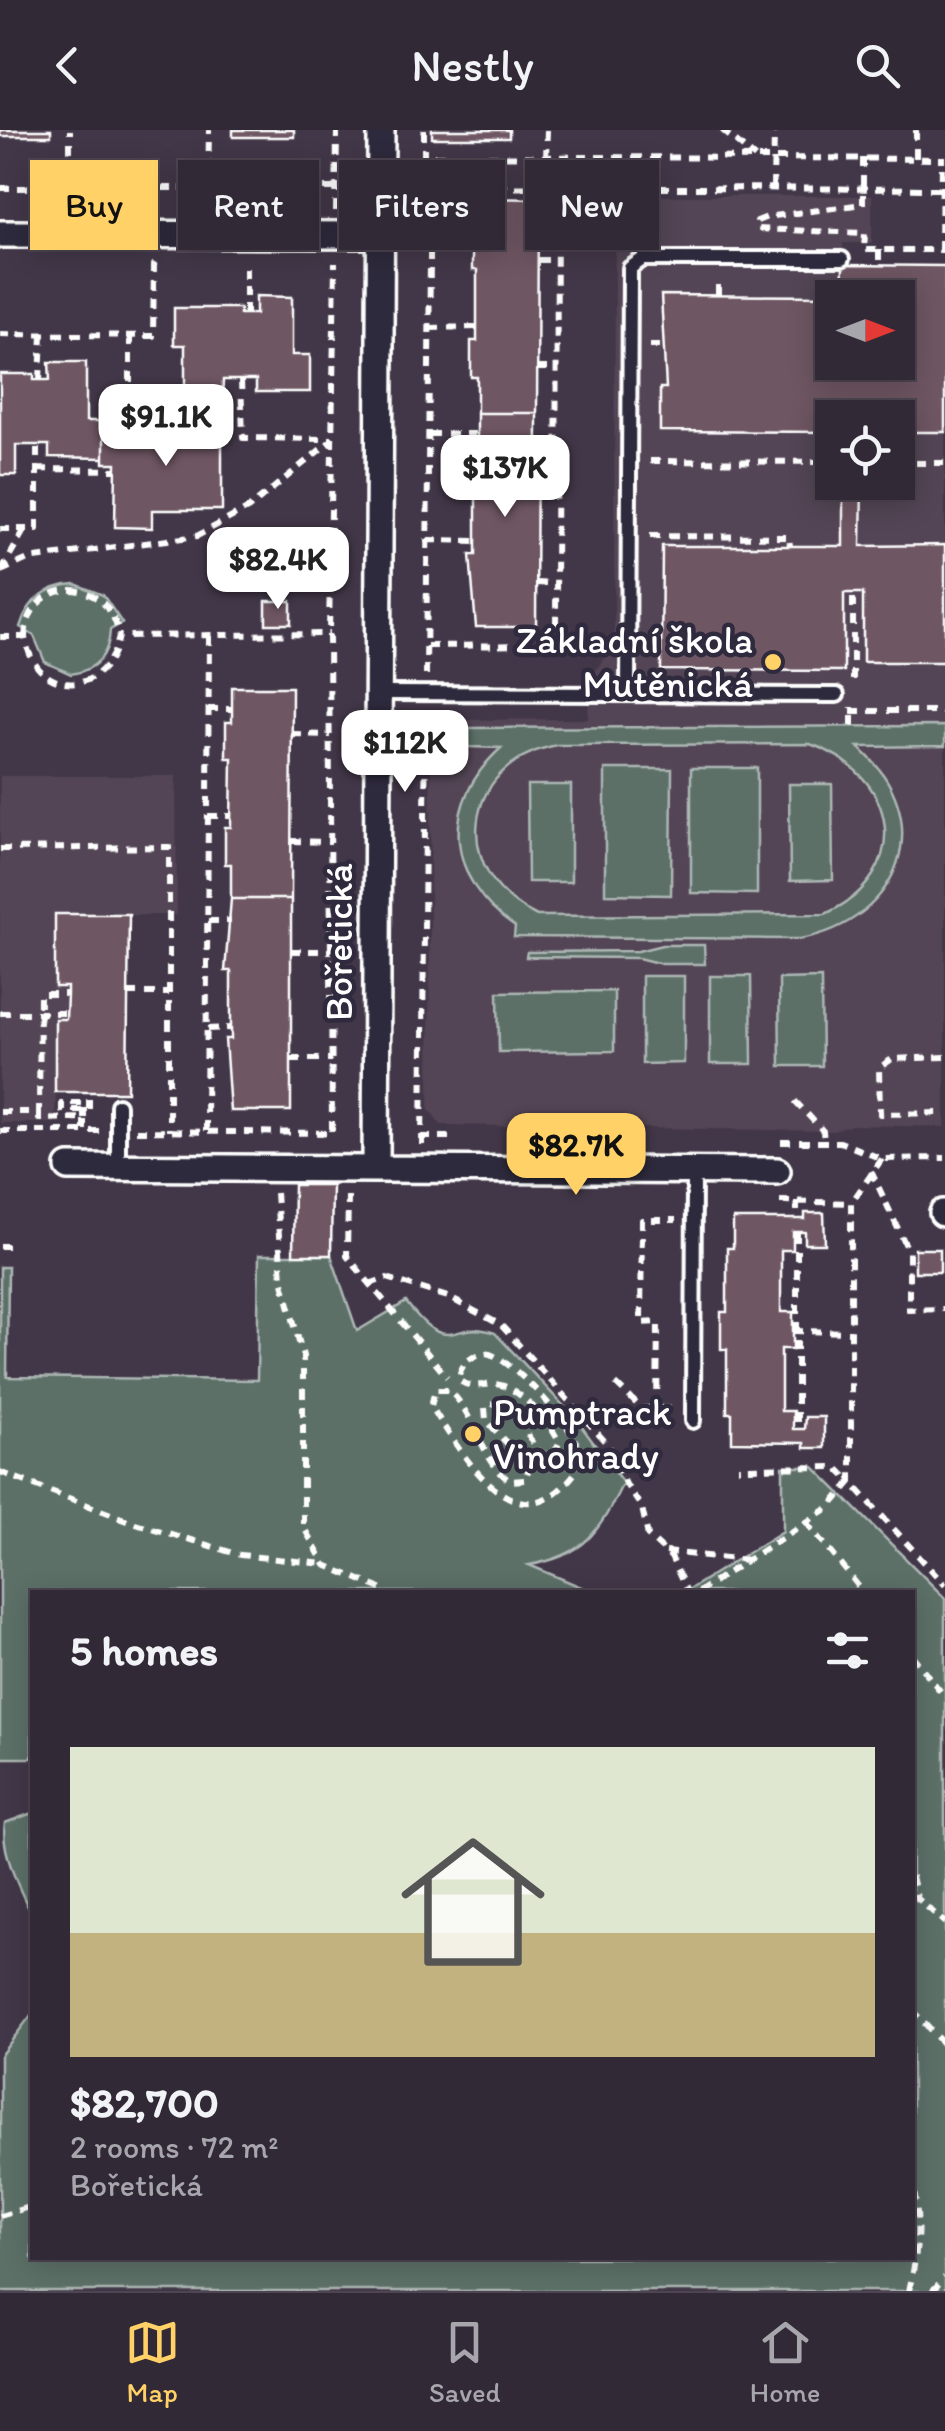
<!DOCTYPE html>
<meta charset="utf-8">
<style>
:root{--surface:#322936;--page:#3a313e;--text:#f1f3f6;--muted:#a8a6ad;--line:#4d4551;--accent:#ffd166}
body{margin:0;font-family:Itim,sans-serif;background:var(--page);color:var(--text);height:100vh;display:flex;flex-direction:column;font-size:38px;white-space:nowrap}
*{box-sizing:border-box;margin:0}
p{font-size:32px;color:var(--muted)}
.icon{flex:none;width:55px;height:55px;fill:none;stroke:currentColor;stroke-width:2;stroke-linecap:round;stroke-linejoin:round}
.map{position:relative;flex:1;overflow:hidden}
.sheet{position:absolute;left:30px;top:1460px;width:885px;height:670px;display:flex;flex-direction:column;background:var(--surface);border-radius:0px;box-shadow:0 5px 25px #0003,0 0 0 2px var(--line)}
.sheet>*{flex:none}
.top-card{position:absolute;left:30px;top:30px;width:885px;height:90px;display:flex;gap:20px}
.needle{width:65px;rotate:90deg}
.tools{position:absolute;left:815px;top:150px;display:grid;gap:20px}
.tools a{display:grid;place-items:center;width:100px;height:100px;border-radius:0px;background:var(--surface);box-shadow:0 5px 25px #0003,0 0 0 2px var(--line);font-size:50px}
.price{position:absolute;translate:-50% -85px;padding:0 22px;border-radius:20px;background:#fff;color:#222;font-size:32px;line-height:65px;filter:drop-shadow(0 2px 5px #0008)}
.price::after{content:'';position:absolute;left:50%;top:60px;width:30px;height:22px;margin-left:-15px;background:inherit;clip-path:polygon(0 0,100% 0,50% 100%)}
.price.selected{background:var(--accent);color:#111}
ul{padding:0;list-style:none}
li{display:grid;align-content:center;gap:20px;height:530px;padding:0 40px}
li+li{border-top:2px solid var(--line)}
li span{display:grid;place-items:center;height:310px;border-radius:0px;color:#555}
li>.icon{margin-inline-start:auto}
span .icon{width:180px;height:180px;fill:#fffc;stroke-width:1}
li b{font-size:42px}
h2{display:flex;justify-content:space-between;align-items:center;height:120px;padding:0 40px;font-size:42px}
.tag{padding:0 35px;border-radius:0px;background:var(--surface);box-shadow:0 5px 25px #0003,0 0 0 2px var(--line);font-size:35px;line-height:90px}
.tag.selected{background:var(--accent);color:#111}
header{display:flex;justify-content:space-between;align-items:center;height:130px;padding:0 40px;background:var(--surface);font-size:45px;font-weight:600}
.tab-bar{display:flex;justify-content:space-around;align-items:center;height:140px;border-top:2px solid var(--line);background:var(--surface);font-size:28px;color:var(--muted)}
.tab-bar a{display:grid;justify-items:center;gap:5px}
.tab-bar .selected{color:var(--accent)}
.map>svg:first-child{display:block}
.built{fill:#534454;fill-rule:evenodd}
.green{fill:#5b6f68;stroke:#adb7b4;stroke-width:2.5;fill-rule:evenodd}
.building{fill:#6e5662;stroke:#fff;stroke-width:2.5;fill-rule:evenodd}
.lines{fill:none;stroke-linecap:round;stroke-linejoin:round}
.lane-casing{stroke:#fff;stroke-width:20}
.street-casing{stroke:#fff;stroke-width:32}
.path{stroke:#fff;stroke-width:6;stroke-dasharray:10 8;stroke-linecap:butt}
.lane{stroke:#2f2a3d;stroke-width:12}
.street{stroke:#2f2a3d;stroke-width:25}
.poi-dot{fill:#ffd166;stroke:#2f2a3d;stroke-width:4}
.labels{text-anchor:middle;stroke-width:9;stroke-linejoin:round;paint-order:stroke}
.poi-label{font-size:38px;fill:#fff;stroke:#2f2a3d;text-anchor:end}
.street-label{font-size:38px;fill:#fff;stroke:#2f2a3d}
</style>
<header><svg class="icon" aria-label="back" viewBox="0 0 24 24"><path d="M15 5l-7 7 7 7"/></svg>Nestly<svg class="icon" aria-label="search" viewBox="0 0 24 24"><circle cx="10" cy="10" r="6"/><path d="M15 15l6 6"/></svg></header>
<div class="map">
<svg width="945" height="2161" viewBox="0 0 945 2161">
<rect width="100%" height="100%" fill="#423748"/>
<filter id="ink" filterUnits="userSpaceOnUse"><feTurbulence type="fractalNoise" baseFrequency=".01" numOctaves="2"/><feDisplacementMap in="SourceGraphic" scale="20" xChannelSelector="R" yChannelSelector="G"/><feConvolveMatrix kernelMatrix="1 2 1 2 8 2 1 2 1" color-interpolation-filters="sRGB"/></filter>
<g filter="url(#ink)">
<path class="built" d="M615,66H872V113H843V135L945,136V997L852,995L834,1001L441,995L429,979L431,598L442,590L588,589L589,549L614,516ZM832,168H898V232H832ZM832,288H898V352H832Z
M0,646H176L177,785H129L127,962H56L55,993H0Z"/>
<path class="green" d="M75,454L103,465L122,493L110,500C109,525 97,540 71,544L45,532L34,506L20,497C28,470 47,456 75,454Z
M945,596V616L858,617C939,686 902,791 800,809L514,807L515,797C446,750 439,674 501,618L468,617L467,598ZM810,614C899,644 915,744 825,784L537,786C449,745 460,634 557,615Z
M691,638H757V764L691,763Z
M605,639H672L671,765L605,764Z
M789,654H832L833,750L790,751Z
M527,655H571V752H528Z
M662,815H704L705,834H662L638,828L526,827L527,822L638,821Z
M642,846H684V933L642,934Z
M710,846H751L752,934H710Z
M821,848L822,936H780L779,849Z
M614,861V921L499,922L498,862Z
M259,1125H331L357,1201L406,1172C451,1231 452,1187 495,1203L576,1289L623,1353C599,1402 585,1426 529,1435L593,1462H32V1628H0V1137H8L7,1247L257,1250Z
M783,1337H814L945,1468V2161H0V1926L32,1884V2128H912V1462H685L783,1401Z
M32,1683V1785C20,1761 0,1720 5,1693Z"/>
<path class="building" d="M0,0H51V6H0Z
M233,0H294V7H233Z
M432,0H509V8H432Z
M477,68L538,69L537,283H477V247H471V211H477V140H472V103H477Z
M843,135L945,136V302H898V288H832V302L660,301V258H666L661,165L842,166ZM832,168H898V232H832Z
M256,166L292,167V225H310V262H256V250H223L222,279H185V215H174V178H240V184H256Z
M49,232H86V291H104V328L49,327V315H16V345H0V244H34V250H50Z
M185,279H222V380H152V398L115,397L116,333H104V296H152V308H185Z
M477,283H537L536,497H476L470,425H476V354H470L471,318H477Z
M843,352H862L861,416L945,415V532H863V463H844V541L661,540L662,416H843Z
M266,471H291V494H266Z
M232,557H292L291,769H231V734H225V697H231L232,628H226V592H232Z
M231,769H291V981H230L225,909H231V841H225Z
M55,784H129L127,962H55V889H66L67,864V857H55Z
M294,1055H332L331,1125H293Z
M805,1083H824L825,1114H805V1102H793V1120H781V1182H793V1219H781V1281H793V1299H804L805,1287H824V1318H804V1313L732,1312V1283H727V1219H721V1182H727V1118H733V1089H805Z
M915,1119H940V1142H915Z"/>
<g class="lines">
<g class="lane-casing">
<path id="lane" d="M378,563L837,565
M628,564L630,138L643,129H842
M118,1037V975
M693,1291L694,1041"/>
</g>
<g class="street-casing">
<path id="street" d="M0,104L381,105
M69,1037L376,1039L381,0
M376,1039L777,1041
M943,1083H945"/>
</g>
<path class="path" d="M424,0V26L945,29
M722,0L755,28
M916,0V29
M546,28L547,0
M863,28V74L767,87L757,91L758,99L865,103L864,120H945
M407,57L945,59
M0,58H353
M70,58V0
M208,58L209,0
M773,58L774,0
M336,81L337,0
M431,92L477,91
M879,120V136
M941,120L942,29
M538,130H556
M718,165V151
M246,184V130
M430,198L477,197
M0,204L153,206L154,135L157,130
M130,206V296
M650,216H666
M537,238H556
M40,250L42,204
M241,250L243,308L332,309
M429,304H477
M650,331L832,332
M898,333H945
M38,339L116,340
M537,345L556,346
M0,399H37V315
M650,406L789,407L790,416
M428,410L477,411
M1,441L28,429L197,406L249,378L332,310
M1,441L25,399
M536,453L556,454
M0,507H25C35,570 107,568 119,506L329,504
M25,507C29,445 109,444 119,506
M427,516L548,515L556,508L557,28
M426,545L431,26
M853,550V463
M208,579H232
M851,581H945
M852,596V577
M292,604L330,605
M208,686H231
M291,711L331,712
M0,719L169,717V1001
M208,791H231
M291,821H331
M127,863H169
M0,883H66
M208,899L231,898
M945,927L892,929L879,938L880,984L945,983
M291,929H332
M795,971L823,1001L824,1012
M0,982H39L40,864H67
M39,982V989L84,988V1001
M84,988V973H62V980H89V962
M0,1001H99
M136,1001L332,1003
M206,1001L209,506
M332,1001L329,504L335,133
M421,1007H454
M781,1012H840L882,1029L945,1028
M422,1015L426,582
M882,1029L851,1073V1352L945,1455
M871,1041L909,1122V1180L945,1179
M276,1063L282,1149L303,1226V1396L325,1435L388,1462
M348,1066L347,1126L447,1247
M780,1071L851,1073
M797,1071V1089
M797,1102V1299
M0,1116H8
M369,1154L387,1148L448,1167L501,1195L609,1316L625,1353L642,1378L648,1406L671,1427L687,1462
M793,1201L851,1202
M486,1223C509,1226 567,1290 576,1312C580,1323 578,1332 575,1343C516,1420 463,1326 431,1276L435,1260H449C477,1287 480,1329 510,1351L525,1350L529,1338L486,1290L485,1278L489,1274H510L536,1319L544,1324L555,1322L559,1313C553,1295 524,1263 504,1256C488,1250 472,1262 459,1250C459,1234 472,1225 486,1223Z
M616,1254L641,1278H675
M657,1278L658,1192L641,1193L642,1090H676
M0,1342L132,1392L240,1425L324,1434
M807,1392L863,1462
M666,1422L748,1430
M698,1462L830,1377L851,1352L836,1337L738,1338
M912,1525L945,1567
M912,1746L917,1768L945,1793
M912,1880L945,1916
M0,2086L32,2076
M909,2161C917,2125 922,2091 912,2054
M932,2161L945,2147"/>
<use href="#lane" class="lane"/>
<use href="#street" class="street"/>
</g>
</g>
<g class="poi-dot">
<circle cx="773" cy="532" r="10"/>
<circle cx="473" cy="1304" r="10"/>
</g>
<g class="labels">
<g class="poi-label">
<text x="753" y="523">Základní škola<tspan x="753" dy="44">Mutěnická</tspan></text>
<text x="493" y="1295" text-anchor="start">Pumptrack<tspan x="493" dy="44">Vinohrady</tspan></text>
</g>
<g class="street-label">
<text transform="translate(339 812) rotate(-90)" y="13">Bořetická</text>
</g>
</g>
</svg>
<div class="tools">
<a><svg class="needle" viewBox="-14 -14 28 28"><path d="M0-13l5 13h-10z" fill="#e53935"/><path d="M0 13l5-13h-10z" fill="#a8a6ad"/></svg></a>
<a><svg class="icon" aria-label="locate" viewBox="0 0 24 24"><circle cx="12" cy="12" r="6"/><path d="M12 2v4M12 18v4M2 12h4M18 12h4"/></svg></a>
</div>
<b class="price" style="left:166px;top:339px">$91.1K</b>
<b class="price" style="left:505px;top:390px">$137K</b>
<b class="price" style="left:278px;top:482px">$82.4K</b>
<b class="price" style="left:405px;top:665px">$112K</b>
<b class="price selected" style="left:576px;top:1068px">$82.7K</b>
<div class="top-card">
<a class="tag selected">Buy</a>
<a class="tag">Rent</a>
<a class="tag">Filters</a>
<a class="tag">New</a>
</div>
<section class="sheet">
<h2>5 homes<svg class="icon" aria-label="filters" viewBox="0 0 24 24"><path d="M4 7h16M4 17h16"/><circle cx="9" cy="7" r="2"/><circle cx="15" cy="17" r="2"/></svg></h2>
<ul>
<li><span style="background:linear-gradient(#dfe7d0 60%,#c2b280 0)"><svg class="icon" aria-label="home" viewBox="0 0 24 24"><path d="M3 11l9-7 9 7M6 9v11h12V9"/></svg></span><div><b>$82,700</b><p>2 rooms · 72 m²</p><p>Bořetická</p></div></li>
</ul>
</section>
</div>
<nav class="tab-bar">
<a class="selected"><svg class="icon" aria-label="map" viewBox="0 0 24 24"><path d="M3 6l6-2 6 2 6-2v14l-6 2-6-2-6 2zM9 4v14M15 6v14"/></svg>Map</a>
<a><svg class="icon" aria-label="saved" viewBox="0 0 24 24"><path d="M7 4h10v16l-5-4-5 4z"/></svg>Saved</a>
<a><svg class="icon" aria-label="home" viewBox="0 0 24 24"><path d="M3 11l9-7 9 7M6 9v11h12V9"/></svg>Home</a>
</nav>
